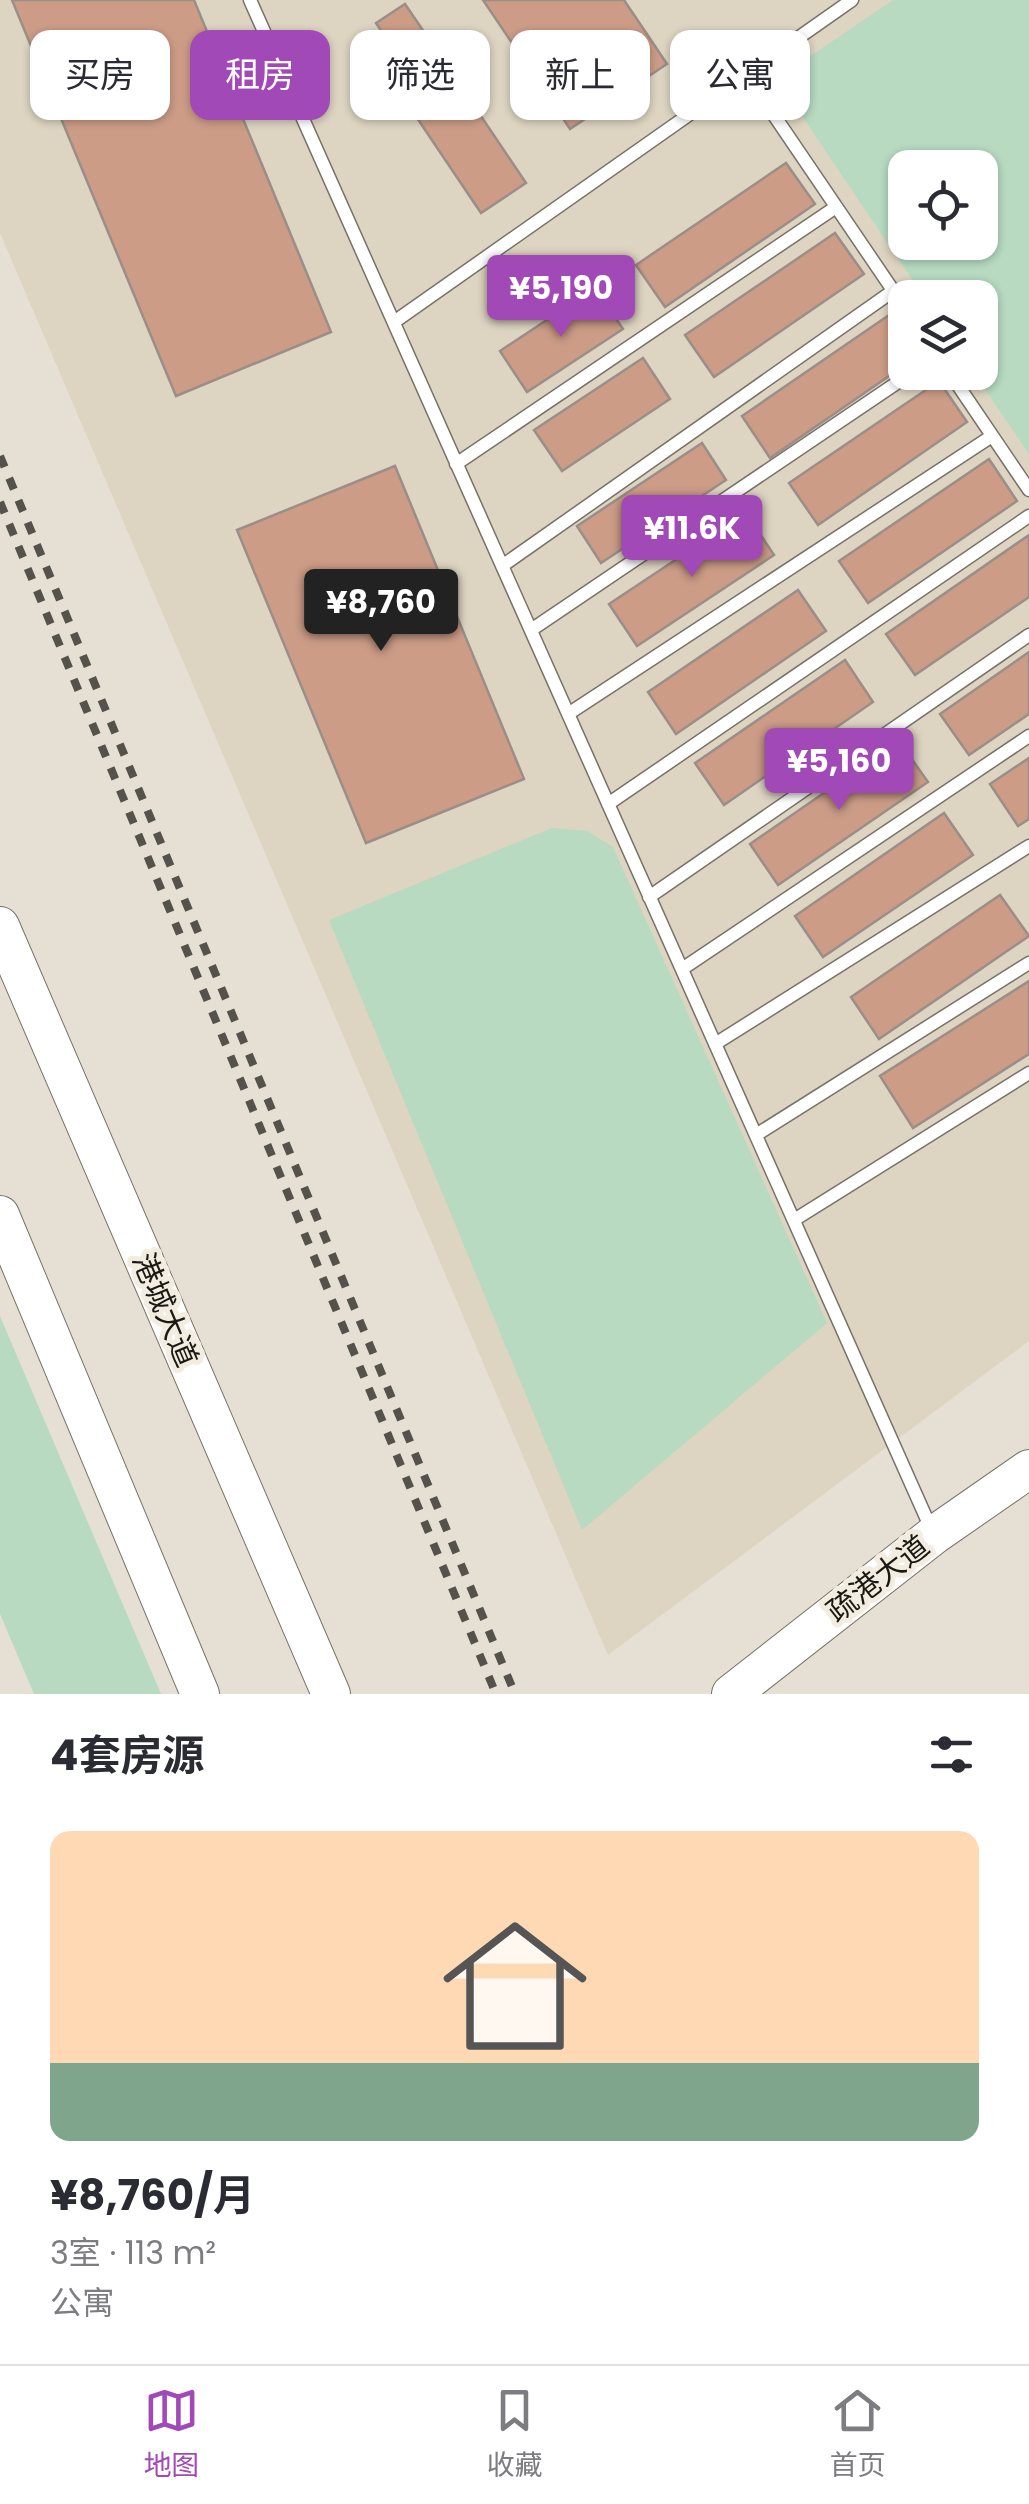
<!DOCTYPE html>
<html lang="zh">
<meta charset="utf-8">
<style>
:root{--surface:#fff;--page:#f7f7f7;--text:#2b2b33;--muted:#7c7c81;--line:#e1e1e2;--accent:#a149b6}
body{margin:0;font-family:Poppins,"Noto Sans SC",sans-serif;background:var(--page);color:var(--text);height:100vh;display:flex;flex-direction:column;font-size:38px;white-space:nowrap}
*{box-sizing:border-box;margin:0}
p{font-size:32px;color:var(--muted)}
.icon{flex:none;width:55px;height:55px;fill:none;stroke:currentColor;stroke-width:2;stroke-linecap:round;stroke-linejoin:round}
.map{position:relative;height:1694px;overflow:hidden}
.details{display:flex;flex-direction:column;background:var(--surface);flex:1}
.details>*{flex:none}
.banner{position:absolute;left:30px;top:30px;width:970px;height:90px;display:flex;gap:20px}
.controls{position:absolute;left:888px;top:150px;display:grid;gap:20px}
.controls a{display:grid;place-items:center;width:110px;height:110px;border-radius:20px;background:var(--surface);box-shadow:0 2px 8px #0004;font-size:50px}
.price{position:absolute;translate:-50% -85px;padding:0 22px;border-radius:10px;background:var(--accent);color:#fff;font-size:32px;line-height:65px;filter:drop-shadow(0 2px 5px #0008)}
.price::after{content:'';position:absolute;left:50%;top:60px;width:30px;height:22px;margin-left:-15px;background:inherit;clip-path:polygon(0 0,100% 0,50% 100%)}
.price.active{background:#222;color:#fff}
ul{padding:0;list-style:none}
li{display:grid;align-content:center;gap:20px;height:530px;padding:0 50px}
li span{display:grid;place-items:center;height:310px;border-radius:20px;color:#555}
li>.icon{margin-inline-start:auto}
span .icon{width:180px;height:180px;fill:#fffc;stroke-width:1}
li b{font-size:42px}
h2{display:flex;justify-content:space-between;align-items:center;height:120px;padding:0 50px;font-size:42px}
.chip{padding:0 35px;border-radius:20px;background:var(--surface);box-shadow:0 2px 8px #0004;font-size:35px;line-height:90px}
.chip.active{background:var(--accent);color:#fff}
.dock{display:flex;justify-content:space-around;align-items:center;height:140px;border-top:2px solid var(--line);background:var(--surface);font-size:28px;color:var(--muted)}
.dock a{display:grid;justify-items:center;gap:5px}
.dock .active{color:var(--accent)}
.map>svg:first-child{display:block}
.built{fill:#ddd4c1;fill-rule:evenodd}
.green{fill:#b7dac1;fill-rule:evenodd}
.building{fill:#cc9c87;stroke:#9b8e88;stroke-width:2.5}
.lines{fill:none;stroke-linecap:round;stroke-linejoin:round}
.lane-casing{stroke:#777267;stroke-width:15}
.secondary-casing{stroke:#777267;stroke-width:40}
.lane{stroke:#fff;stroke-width:12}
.secondary{stroke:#fff;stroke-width:38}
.rail{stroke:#55524b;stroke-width:8;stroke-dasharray:12 12;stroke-linecap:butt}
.labels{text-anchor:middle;stroke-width:10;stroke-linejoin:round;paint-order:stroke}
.street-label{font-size:30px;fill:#1b1914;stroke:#f3ede1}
</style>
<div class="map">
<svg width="1029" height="1694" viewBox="0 0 1029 1694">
<rect width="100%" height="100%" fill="#e6e0d4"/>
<path class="built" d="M0,0H1029V1341L608,1655L0,233ZM905,168H980V242H905ZM905,298H980V372H905Z"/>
<path class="green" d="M893,0H1029V454L974,373L980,372V298L924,297L777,79ZM905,168H980V242H905Z
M552,828L587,831L613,847L827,1323L582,1530L329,920Z
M0,1316L161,1694H34L0,1614Z"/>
<path class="building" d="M12,0H194L331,332L176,396Z
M483,0H624L667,64L570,129Z
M405,4L435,48L407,68L376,23Z
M458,82L526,183L481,213L413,112Z
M786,163L815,204L665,307L636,265Z
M835,233L864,274L714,377L685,335Z
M595,288L623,329L527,392L500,351Z
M892,313L905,333V365L770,458L742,416Z
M643,358L670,399L562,471L534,430Z
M939,381L967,422L818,525L789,483Z
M702,443L726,480L601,563L577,526Z
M989,459L1017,501L868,603L839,561Z
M395,466L524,779L366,843L237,530Z
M746,513L774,555L637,646L609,604Z
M1029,535V597L915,675L886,634Z
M798,590L826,631L676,734L648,692Z
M1029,652V714L969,755L940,714Z
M845,660L873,702L724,805L695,763Z
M899,741L928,782L778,885L750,844Z
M1029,758V819L1018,826L990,784Z
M944,813L973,855L823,957L795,916Z
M1000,895L1029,936L879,1039L851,997Z
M1029,981V1054L913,1128L880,1076Z"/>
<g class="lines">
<g class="lane-casing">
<path id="lane" d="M250,0L933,1533
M746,74L905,308
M394,322L852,0
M949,372L1029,490
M456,464L836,207
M502,566L893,291
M531,630L913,372
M568,714L992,436
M608,804L1029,516
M649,897L1029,635
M682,969L1029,736
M715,1044L1029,846
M756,1135L1029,963
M794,1220L1029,1073"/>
</g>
<g class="secondary-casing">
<path id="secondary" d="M0,926L331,1694
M0,1215L200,1694
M731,1694L934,1535L1029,1469"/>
</g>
<use href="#lane" class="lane"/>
<use href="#secondary" class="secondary"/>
<path class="rail" d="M0,456L515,1694
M0,502L496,1694"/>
</g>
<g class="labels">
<g class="street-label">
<text transform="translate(165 1310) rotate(67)" y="10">港城大道</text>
<text transform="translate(878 1579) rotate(-38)" y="10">疏港大道</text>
</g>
</g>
</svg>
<div class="controls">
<a><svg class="icon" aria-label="locate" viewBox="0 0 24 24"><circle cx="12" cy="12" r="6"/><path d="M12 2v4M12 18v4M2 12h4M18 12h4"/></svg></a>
<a><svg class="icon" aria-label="layers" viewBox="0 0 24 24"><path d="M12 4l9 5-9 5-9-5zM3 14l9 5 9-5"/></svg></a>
</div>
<b class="price" style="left:561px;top:340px">¥5,190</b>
<b class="price" style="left:692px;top:580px">¥11.6K</b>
<b class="price active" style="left:381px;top:654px">¥8,760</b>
<b class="price" style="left:839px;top:813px">¥5,160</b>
<div class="banner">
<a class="chip">买房</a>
<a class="chip active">租房</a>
<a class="chip">筛选</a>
<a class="chip">新上</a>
<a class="chip">公寓</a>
</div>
</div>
<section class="details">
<h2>4套房源<svg class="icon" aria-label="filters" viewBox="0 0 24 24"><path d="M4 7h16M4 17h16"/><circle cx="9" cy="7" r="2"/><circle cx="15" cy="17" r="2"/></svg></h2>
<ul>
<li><span style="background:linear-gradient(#ffd9b3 75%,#7fa58c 0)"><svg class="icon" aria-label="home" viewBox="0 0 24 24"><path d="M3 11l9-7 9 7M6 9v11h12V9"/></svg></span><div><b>¥8,760/月</b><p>3室 · 113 m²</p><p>公寓</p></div></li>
</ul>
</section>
<nav class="dock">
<a class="active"><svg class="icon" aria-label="map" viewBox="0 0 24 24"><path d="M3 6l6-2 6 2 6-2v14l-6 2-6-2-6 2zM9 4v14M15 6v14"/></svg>地图</a>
<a><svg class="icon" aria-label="saved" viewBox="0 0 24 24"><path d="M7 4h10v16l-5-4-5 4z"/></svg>收藏</a>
<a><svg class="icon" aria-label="home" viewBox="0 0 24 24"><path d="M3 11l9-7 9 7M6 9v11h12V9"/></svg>首页</a>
</nav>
